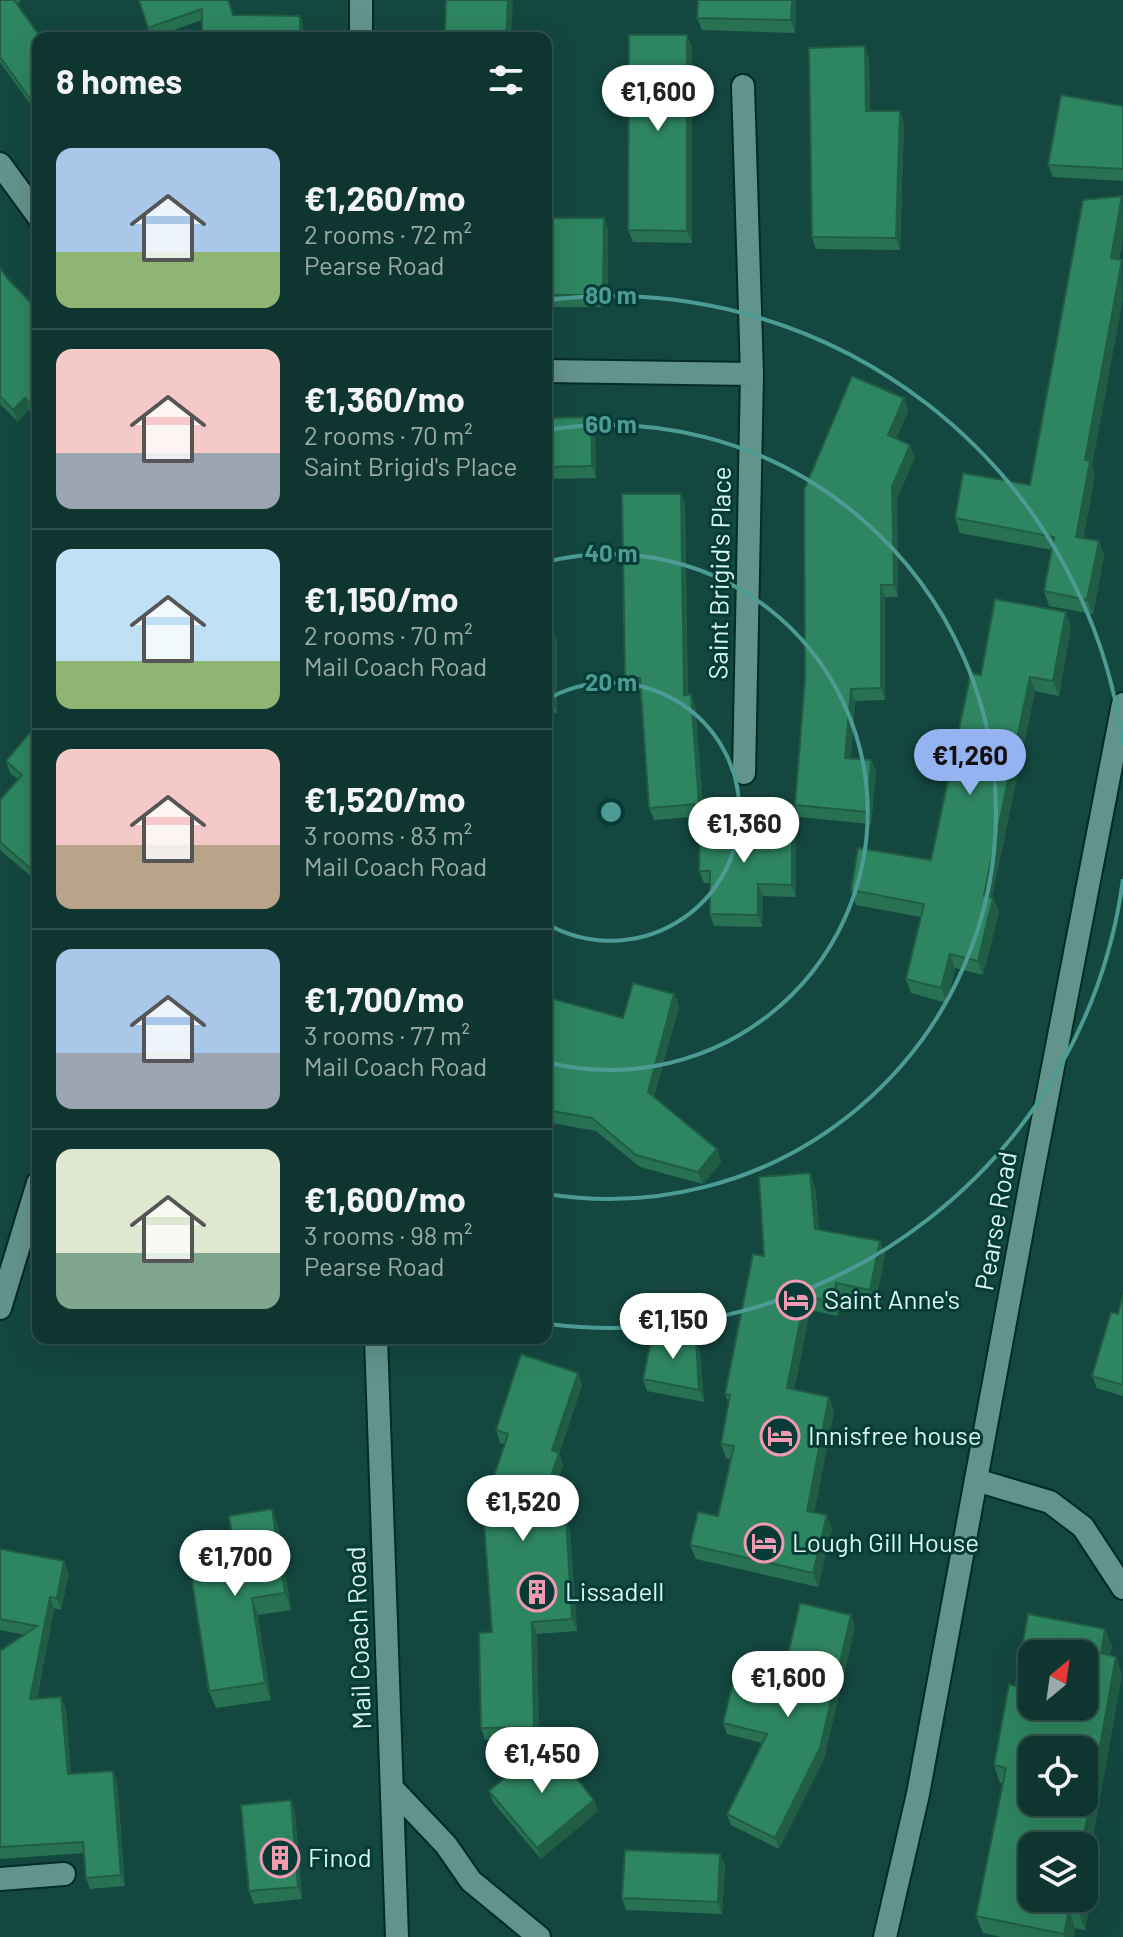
<!DOCTYPE html>
<meta charset="utf-8">
<style>
:root{--surface:#0f3530;--page:#1d403c;--text:#f1f3f6;--muted:#9babab;--line:#2f504c;--accent:#95b2f1}
body{margin:0;font-family:Barlow,sans-serif;background:var(--page);color:var(--text);height:100vh;display:flex;flex-direction:column;font-size:30px;white-space:nowrap}
*{box-sizing:border-box;margin:0}
p{font-size:26px;color:var(--muted)}
.icon{flex:none;width:44px;height:44px;fill:none;stroke:currentColor;stroke-width:2;stroke-linecap:round;stroke-linejoin:round}
.map{position:relative;flex:1;overflow:hidden}
.sheet{position:absolute;left:32px;top:32px;width:520px;height:1312px;display:flex;flex-direction:column;background:var(--surface);border-radius:16px;box-shadow:0 8px 32px #0002,0 0 0 2px var(--line)}
.sheet>*{flex:none}
.needle{width:52px;rotate:29deg}
.tools{position:absolute;left:1018px;top:1640px;display:grid;gap:16px}
.tools a{display:grid;place-items:center;width:80px;height:80px;border-radius:16px;background:var(--surface);box-shadow:0 8px 32px #0002,0 0 0 2px var(--line);font-size:40px}
.price{position:absolute;translate:-50% -68px;padding:0 18px;border-radius:28px;background:#fff;color:#222;font-size:26px;line-height:52px;filter:drop-shadow(0 2px 4px #0008)}
.price::after{content:'';position:absolute;left:50%;top:48px;width:24px;height:18px;margin-left:-12px;background:inherit;clip-path:polygon(0 0,100% 0,50% 100%)}
.price.active{background:var(--accent);color:#111}
ul{padding:0;list-style:none}
li{display:flex;align-items:center;gap:24px;height:200px;padding:0 24px}
li+li{border-top:2px solid var(--line)}
li span{display:grid;place-items:center;flex:none;width:224px;height:160px;border-radius:16px;color:#555}
li>.icon{margin-inline-start:auto}
span .icon{width:96px;height:96px;fill:#fffc;stroke-width:1}
li b{font-size:34px}
h2{display:flex;justify-content:space-between;align-items:center;height:96px;padding:0 24px;font-size:34px}
.map>svg:first-child{display:block}
.lines{fill:none;stroke-linecap:round;stroke-linejoin:round}
.service-casing{stroke:#042b26;stroke-width:26}
.minor-casing{stroke:#042b26;stroke-width:26}
.tertiary-casing{stroke:#042b26;stroke-width:26}
.secondary-casing{stroke:#042b26;stroke-width:26}
.service{stroke:#63948c;stroke-width:22}
.minor{stroke:#63948c;stroke-width:22}
.tertiary{stroke:#63948c;stroke-width:22}
.secondary{stroke:#63948c;stroke-width:22}
.wall{fill:#287253}
.shaded-wall{fill:#205d44}
.building{fill:#2e8561;stroke:#205d44;stroke-width:2;fill-rule:evenodd}
.ring{fill:none;stroke:#4c9c95;stroke-width:4}
.labels{text-anchor:middle;stroke-width:6;stroke-linejoin:round;paint-order:stroke}
.street-label{font-size:26px;fill:#dbf5f0;stroke:#063c35}
.poi-label{font-size:26px;fill:#dbf5f0;stroke:#063c35;text-anchor:start}
.centre{fill:#4c9c95;stroke:#063c35;stroke-width:4}
.ring-label{font-size:24px;text-anchor:middle;font-weight:bold;fill:#4c9c95;stroke:#063c35;stroke-width:6;stroke-linejoin:round;paint-order:stroke}
</style>
<div class="map">
<svg width="1123" height="1937" viewBox="0 0 1123 1937">
<rect width="100%" height="100%" fill="#144740"/>
<g class="lines">
<g class="service-casing">
<path id="service" d="M0,1879L64,1874"/>
</g>
<g class="minor-casing">
<path id="minor" d="M743,86L752,374L744,773
M0,164L38,216
M546,371L752,374
M392,1788L446,1845L471,1881L539,1937"/>
</g>
<g class="tertiary-casing">
<path id="tertiary" d="M0,1308L38,1183
M976,1480L1050,1502L1083,1527L1123,1588"/>
</g>
<g class="secondary-casing">
<path id="secondary" d="M361,38V0
M376,1338L397,1937
M885,1937L918,1794L1032,1176L1123,704"/>
</g>
<use href="#service" class="service"/>
<use href="#minor" class="minor"/>
<use href="#tertiary" class="tertiary"/>
<use href="#secondary" class="secondary"/>
</g>
<path class="wall" d="M0,0H21L17,4L38,38V115L0,62Z
M139,0H228L233,15L300,16L303,25L202,20L151,38Z
M796,0L795,33L702,30L697,18Z
M692,47V243L633,242L628,230Z
M869,59L870,111L904,123L900,250L816,249L812,237Z
M1123,106V181L1053,177L1048,165Z
M1122,196L1123,236L1119,260L1092,467L1095,475L1083,539L1099,541L1104,556L1093,614L1049,606L1044,591L1052,550L960,533L955,518L1030,485Z
M546,218H604L608,230V307H546Z
M0,268L8,279L38,310V419L29,410L18,422L0,404Z
M904,398L908,411L896,438L915,457L897,499L898,597H885V700L855,701L851,758L871,760L876,772L871,824L799,817L795,805Z
M591,417L595,429L596,478L546,479V418Z
M681,494L685,506L688,695L691,694L695,706L704,816L654,820L649,808L640,690L630,691L625,678Z
M1071,627L1059,696L1035,691L992,897L993,898L999,912L983,975L955,968L947,1003L911,993L906,979L921,917L856,905L851,890L931,860L981,675Z
M546,628L557,640V713H550V733H546Z
M38,723V876L35,880L0,850V800L18,779L10,773L6,761Z
M792,827L796,839V897L763,896L762,927L714,926L710,914V883H704L699,871Z
M546,941L552,954L548,998L623,1018L674,994L679,1006L654,1097L717,1149L721,1162L703,1184L640,1167L596,1131L546,1122Z
M815,1187L819,1229L880,1241L885,1255L875,1304L841,1297L838,1316L810,1310L794,1390L829,1397L834,1411L814,1513L832,1529L818,1587L696,1559L690,1545L718,1516L731,1459L726,1458L721,1444L729,1404L725,1394L764,1256Z
M1123,1294V1396L1097,1388L1092,1376L1118,1314Z
M696,1340L700,1352L704,1402L647,1391L643,1379Z
M578,1373L582,1385L559,1454L563,1465L545,1520L570,1530L577,1631L537,1634L539,1739L485,1740L481,1728L492,1632L505,1444L500,1443L496,1430Z
M278,1526L291,1610L258,1615L271,1700L216,1708L209,1691L233,1541Z
M0,1549L69,1573L61,1610L54,1608L37,1699L61,1697L66,1709L71,1774L113,1771L117,1782L125,1886L90,1889L86,1878L84,1853L0,1859V1807L25,1635L0,1630Z
M855,1626L824,1759L779,1849L731,1825L727,1814L762,1743L727,1734L723,1723L779,1694Z
M1112,1646L1110,1655L1122,1674L1090,1854L1097,1871L1085,1930L1075,1928L1074,1937H1001L983,1933L976,1916L1003,1783H1000L994,1765L1015,1686Z
M489,1791L598,1811L541,1859L493,1802Z
M291,1800L295,1813L302,1899L254,1904L249,1891Z
M720,1854L725,1866L722,1914L626,1910L622,1898Z"/>
<path class="shaded-wall" d="M508,0H513L511,38H506Z
M792,0H796L795,33L791,20Z
M300,16L303,25L304,38H300Z
M687,35L692,47V243L687,231Z
M865,46L869,59L870,123L866,111Z
M900,111L904,123L900,250L896,238Z
M1122,196L1123,236L1116,273L1111,258Z
M604,218L608,230V307L603,295Z
M1122,260L1123,299L1092,467L1095,475L1081,552L1076,537L1085,460Z
M25,398L29,410L18,422L13,410Z
M904,398L908,411L893,447L888,435Z
M591,417L595,429L596,478L592,466Z
M910,445L915,457L897,499L898,597L894,585L892,487Z
M681,494L685,506L688,707L684,695Z
M1099,541L1104,556L1093,614L1087,600Z
M881,585L885,597V700L881,688Z
M1066,612L1071,627L1059,696L1053,681Z
M552,628L557,640V713L552,700Z
M1030,677L1035,691L989,910L984,895Z
M851,689L855,701L850,770L845,758Z
M691,694L695,706L704,816L699,804Z
M546,701L550,713V733L546,722Z
M871,760L876,772L871,824L867,812Z
M792,827L796,839V897L792,885Z
M38,859V876L35,880L30,868Z
M758,884L763,896L762,927L758,915Z
M993,898L999,912L983,975L978,961Z
M548,942L552,954L547,1009L546,960Z
M950,954L955,968L947,1003L941,988Z
M674,994L679,1006L652,1104L648,1092Z
M717,1149L721,1162L703,1184L698,1172Z
M810,1173L815,1187L820,1243L815,1229Z
M880,1241L885,1255L875,1304L870,1290Z
M836,1283L841,1297L838,1316L832,1302Z
M805,1296L810,1310L792,1402L787,1388Z
M696,1340L700,1352L704,1402L699,1390Z
M578,1373L582,1385L559,1454L563,1465L541,1532L536,1520L552,1450Z
M829,1397L834,1411L812,1525L807,1511Z
M272,1509L278,1526L291,1610L285,1593Z
M827,1515L832,1529L818,1587L813,1573Z
M566,1518L570,1530L577,1631L572,1619Z
M64,1561L69,1573L61,1610L57,1598Z
M50,1597L54,1608L34,1711L30,1699Z
M252,1598L258,1615L271,1700L265,1683Z
M851,1615L855,1626L824,1759L779,1849L775,1838Z
M532,1622L537,1634L539,1739L534,1727Z
M1105,1629L1112,1646L1107,1670L1101,1653Z
M1116,1657L1122,1674L1089,1859L1090,1854L1097,1871L1085,1930L1079,1913L1082,1898H1084V1846H1082Z
M61,1697L66,1709L72,1786L68,1774Z
M113,1771L117,1782L125,1886L121,1875Z
M291,1800L295,1813L302,1899L298,1887Z
M594,1800L598,1811L541,1859L537,1848Z
M720,1854L725,1866L722,1914L718,1902Z
M1069,1911L1075,1928L1074,1937H1065L1064,1934Z"/>
<path class="building" d="M0,0H14L41,38H38V110L0,57Z
M139,0H228L233,15L300,16V38H202V9L148,28Z
M446,0H508L506,38H445Z
M698,0H792L791,20L697,18Z
M629,35H687V231L628,230Z
M865,46L866,111H900L896,238L812,237L809,48Z
M1061,95L1123,106V169L1048,165Z
M1122,196L1111,258L1122,260L1085,460L1090,461L1076,537L1099,541L1087,600L1044,591L1054,537L955,518L963,473L1030,485L1083,200Z
M546,218H604L603,295H546Z
M0,268L8,279L38,310V412L25,398L13,410L0,396Z
M852,376L904,398L888,435L910,445L892,487L894,585H881V688L851,689L845,758L871,760L867,812L795,805L805,678L804,490Z
M591,417L592,466L546,467V418Z
M622,494H681L684,695L691,694L699,804L649,808L640,678H625Z
M995,599L1066,612L1053,681L1030,677L984,895L993,898L978,961L950,954L941,988L906,979L924,904L851,890L858,848L931,860L971,673L981,675Z
M546,628H552V700H546Z
M38,723V859L30,868L0,842V800L22,775L6,761Z
M700,826L792,827V885L758,884V915L710,914V871H699Z
M633,983L674,994L648,1092L717,1149L698,1172L636,1155L592,1118L546,1110V997L623,1018Z
M810,1173L815,1229L880,1241L870,1290L836,1283L832,1302L805,1296L787,1388L829,1397L807,1511L827,1515L813,1573L690,1545L698,1512L718,1516L734,1446L721,1444L730,1395L725,1394L753,1254L764,1256L759,1177Z
M1123,1294V1385L1092,1376L1111,1312L1118,1314Z
M653,1331L696,1340L699,1390L643,1379Z
M521,1354L578,1373L552,1450L559,1453L536,1520L566,1518L572,1619L532,1622L534,1727L481,1728L479,1633L492,1632L483,1510L508,1434L496,1430Z
M272,1509L285,1593L252,1598L265,1683L209,1691L187,1548L233,1541L229,1516Z
M0,1549L64,1561L57,1598L50,1597L30,1699L61,1697L68,1774L113,1771L121,1875L86,1878L83,1842L0,1847V1651L37,1626L0,1619Z
M800,1603L851,1615L820,1748L775,1838L727,1814L767,1734L723,1723L733,1683L779,1694Z
M1028,1614L1105,1629L1101,1653L1116,1657L1082,1846H1032V1898H1082L1079,1913L1069,1911L1064,1934L976,1916L1006,1768L994,1765L1009,1684L1015,1686ZM1032,1654H1084V1706H1032ZM1032,1750H1084V1802H1032Z
M547,1742L594,1800L537,1848L489,1791Z
M291,1800L298,1887L249,1891L241,1805Z
M625,1850L720,1854L718,1902L622,1898Z
M1084,1852L1090,1854L1084,1886Z"/>
<g class="ring">
<path d="M546 700A129 129 0 1 1 547 924"/>
<path d="M546 562A258 258 0 1 1 546 1062"/>
<path d="M547 430A387 387 0 1 1 547 1194"/>
<path d="M1123 879A516 516 0 0 1 548 1324M548 300A516 516 0 0 1 1123 745"/>
</g>
<defs>
<g id="hotel-ring" transform="scale(2)"><circle r="9.5" fill="#063c35" stroke="#f19ab2" stroke-width="1.5"/><path d="M-6-4.5h1.5V1H6V5H4.5V3h-9V5H-6ZM-4 0a1.8 1.8 0 1 1 3.6 0ZM.5 0V-2.5h3Q6-2.5 6 0Z" fill="#f19ab2"/></g>
<g id="building-ring" transform="scale(2)"><circle r="9.5" fill="#063c35" stroke="#f19ab2" stroke-width="1.5"/><path d="M-4-6H4V6H1V3H-1V6H-4ZM-2.5-4.3h1.7v1.8h-1.7ZM.8-4.3h1.7v1.8H.8ZM-2.5-1h1.7V.8h-1.7ZM.8-1h1.7V.8H.8Z" fill="#f19ab2"/></g>
</defs>
<g fill-rule="evenodd">
<use href="#hotel-ring" x="796" y="1300"/>
<use href="#hotel-ring" x="780" y="1436"/>
<use href="#hotel-ring" x="764" y="1543"/>
<use href="#building-ring" x="537" y="1592"/>
<use href="#building-ring" x="280" y="1858"/>
</g>
<g class="labels">
<g class="street-label">
<text transform="translate(720 573) rotate(-89)" y="9">Saint Brigid's Place</text>
<text transform="translate(996 1221) rotate(-80)" y="9">Pearse Road</text>
<text transform="translate(359 1638) rotate(-92)" y="9">Mail Coach Road</text>
</g>
<g class="poi-label">
<text x="824" y="1309">Saint Anne's</text>
<text x="808" y="1445">Innisfree house</text>
<text x="792" y="1552">Lough Gill House</text>
<text x="565" y="1601">Lissadell</text>
<text x="308" y="1867">Finod</text>
</g>
</g>
<circle cx="611" cy="812" r="12" class="centre"/>
<g class="ring-label">
<text x="611" y="304">80 m</text>
<text x="611" y="433">60 m</text>
<text x="611" y="562">40 m</text>
<text x="611" y="691">20 m</text>
</g>
</svg>
<div class="tools">
<a><svg class="needle" viewBox="-14 -14 28 28"><path d="M0-13l5 13h-10z" fill="#e53935"/><path d="M0 13l5-13h-10z" fill="#9babab"/></svg></a>
<a><svg class="icon" aria-label="locate" viewBox="0 0 24 24"><circle cx="12" cy="12" r="6"/><path d="M12 2v4M12 18v4M2 12h4M18 12h4"/></svg></a>
<a><svg class="icon" aria-label="layers" viewBox="0 0 24 24"><path d="M12 4l9 5-9 5-9-5zM3 14l9 5 9-5"/></svg></a>
</div>
<b class="price" style="left:658px;top:133px">€1,600</b>
<b class="price active" style="left:970px;top:797px">€1,260</b>
<b class="price" style="left:744px;top:865px">€1,360</b>
<b class="price" style="left:673px;top:1361px">€1,150</b>
<b class="price" style="left:523px;top:1543px">€1,520</b>
<b class="price" style="left:235px;top:1598px">€1,700</b>
<b class="price" style="left:788px;top:1719px">€1,600</b>
<b class="price" style="left:542px;top:1795px">€1,450</b>
<section class="sheet">
<h2>8 homes<svg class="icon" aria-label="filters" viewBox="0 0 24 24"><path d="M4 7h16M4 17h16"/><circle cx="9" cy="7" r="2"/><circle cx="15" cy="17" r="2"/></svg></h2>
<ul>
<li><span style="background:linear-gradient(#a9c7e8 65%,#8fb573 0)"><svg class="icon" aria-label="home" viewBox="0 0 24 24"><path d="M3 11l9-7 9 7M6 9v11h12V9"/></svg></span><div><b>€1,260/mo</b><p>2 rooms · 72 m²</p><p>Pearse Road</p></div></li>
<li><span style="background:linear-gradient(#f6c9c9 65%,#9aa5b1 0)"><svg class="icon" aria-label="home" viewBox="0 0 24 24"><path d="M3 11l9-7 9 7M6 9v11h12V9"/></svg></span><div><b>€1,360/mo</b><p>2 rooms · 70 m²</p><p>Saint Brigid's Place</p></div></li>
<li><span style="background:linear-gradient(#bfe0f5 70%,#8fb573 0)"><svg class="icon" aria-label="home" viewBox="0 0 24 24"><path d="M3 11l9-7 9 7M6 9v11h12V9"/></svg></span><div><b>€1,150/mo</b><p>2 rooms · 70 m²</p><p>Mail Coach Road</p></div></li>
<li><span style="background:linear-gradient(#f6c9c9 60%,#b9a48a 0)"><svg class="icon" aria-label="home" viewBox="0 0 24 24"><path d="M3 11l9-7 9 7M6 9v11h12V9"/></svg></span><div><b>€1,520/mo</b><p>3 rooms · 83 m²</p><p>Mail Coach Road</p></div></li>
<li><span style="background:linear-gradient(#a9c7e8 65%,#9aa5b1 0)"><svg class="icon" aria-label="home" viewBox="0 0 24 24"><path d="M3 11l9-7 9 7M6 9v11h12V9"/></svg></span><div><b>€1,700/mo</b><p>3 rooms · 77 m²</p><p>Mail Coach Road</p></div></li>
<li><span style="background:linear-gradient(#dfe7d0 65%,#7fa58c 0)"><svg class="icon" aria-label="home" viewBox="0 0 24 24"><path d="M3 11l9-7 9 7M6 9v11h12V9"/></svg></span><div><b>€1,600/mo</b><p>3 rooms · 98 m²</p><p>Pearse Road</p></div></li>
</ul>
</section>
</div>
